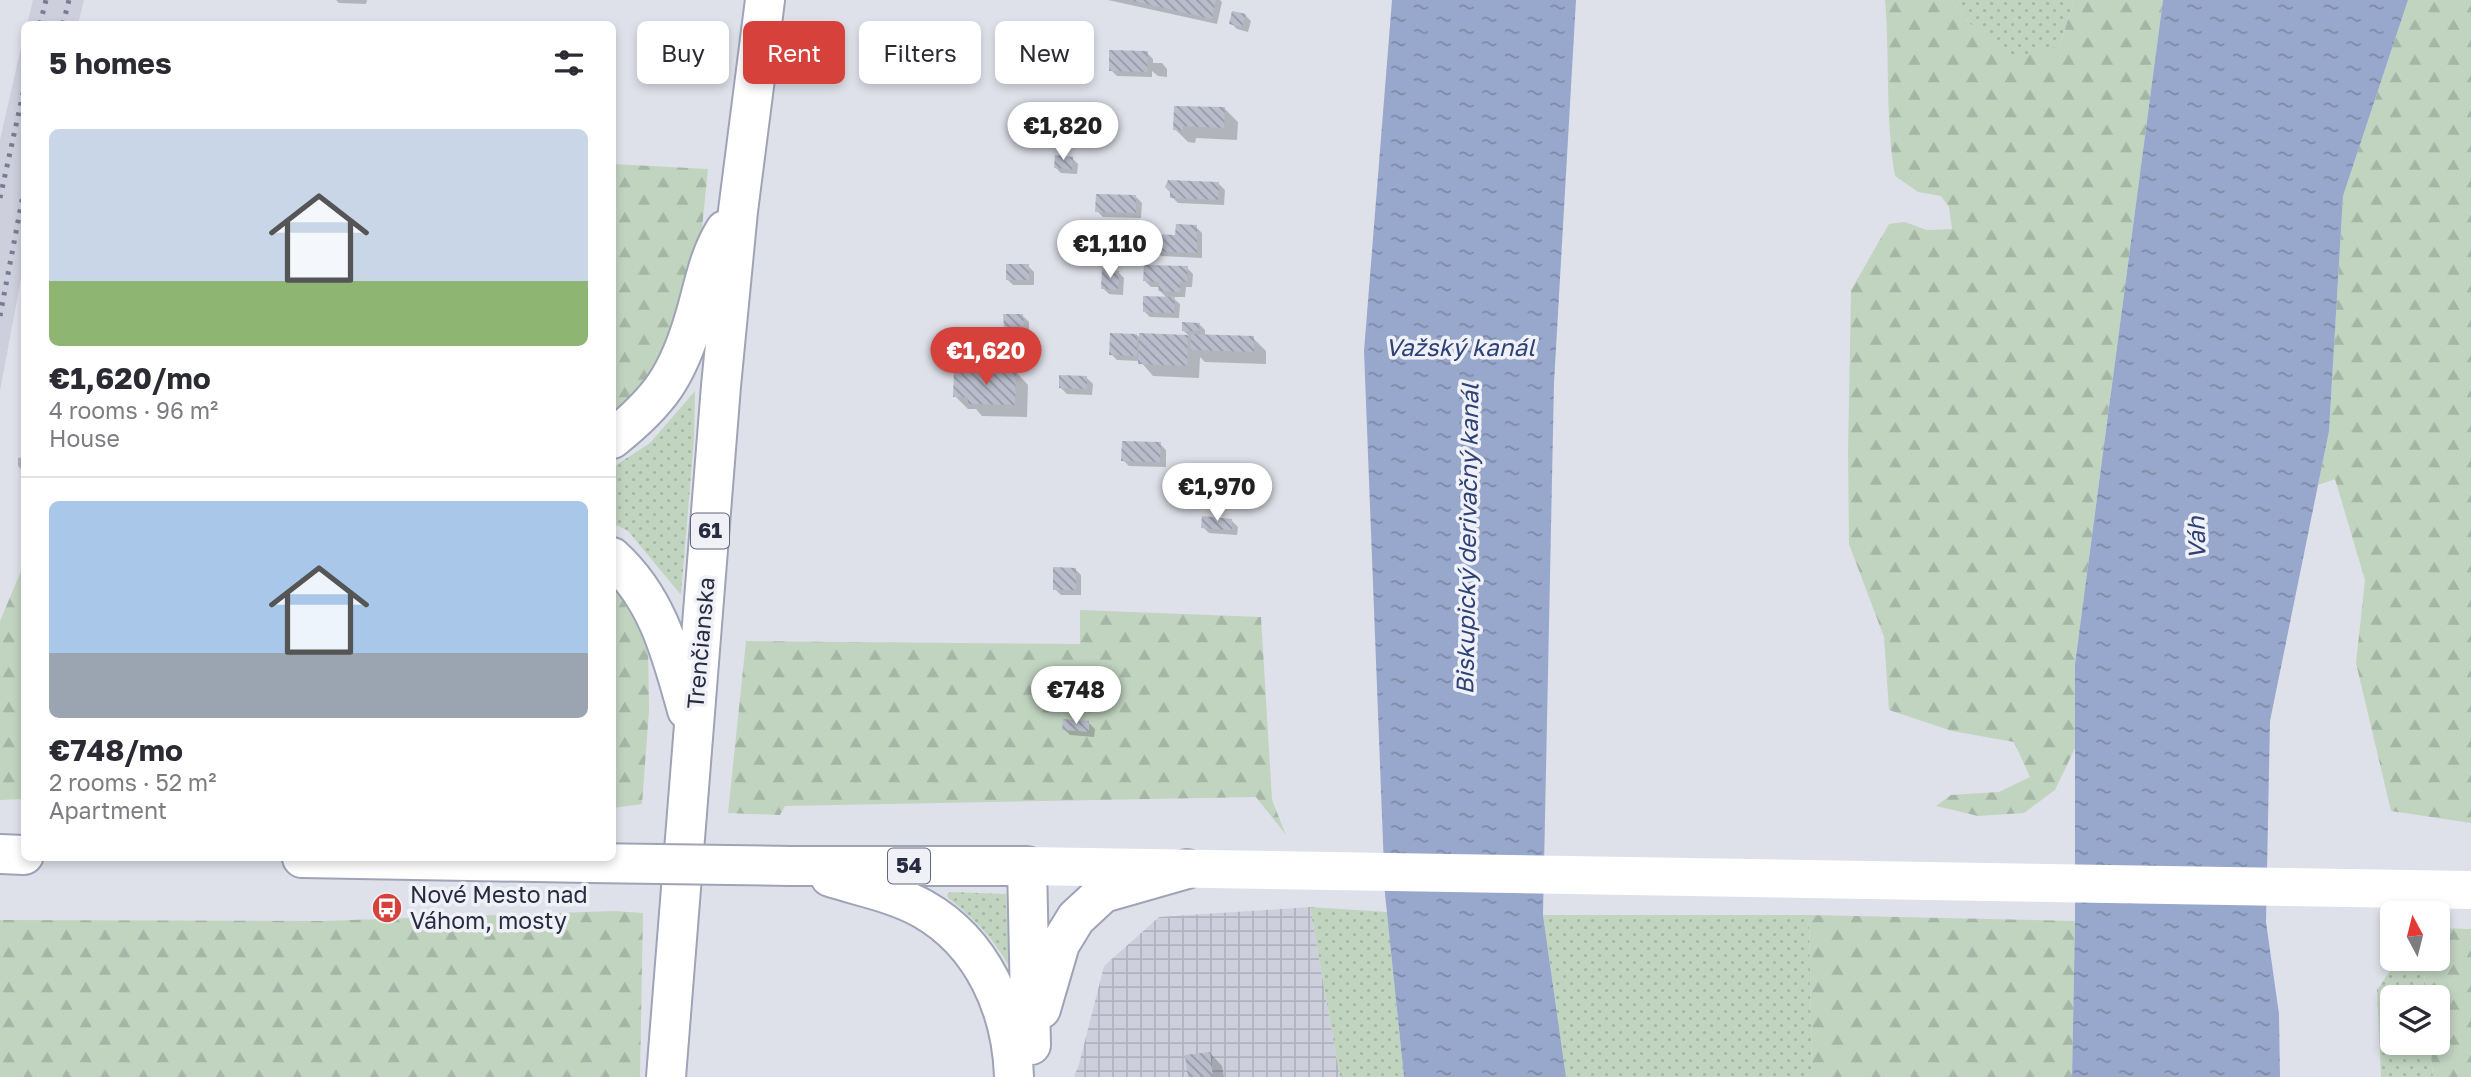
<!DOCTYPE html>
<meta charset="utf-8">
<style>
:root{--surface:#fff;--page:#f2f2f3;--text:#2b2b33;--muted:#7c7c81;--line:#e1e1e2;--accent:#d7413c}
body{margin:0;font-family:"Golos Text",sans-serif;background:var(--page);color:var(--text);height:100vh;display:flex;flex-direction:column;font-size:26px;white-space:nowrap}
*{box-sizing:border-box;margin:0}
p{font-size:23px;color:var(--muted)}
.icon{flex:none;width:38px;height:38px;fill:none;stroke:currentColor;stroke-width:2;stroke-linecap:round;stroke-linejoin:round}
.map{position:relative;flex:1;overflow:hidden}
.drawer{position:absolute;left:21px;top:21px;width:595px;height:840px;display:flex;flex-direction:column;background:var(--surface);border-radius:10px;box-shadow:0 4px 10px #0003}
.drawer>*{flex:none}
.hud{position:absolute;left:637px;top:21px;width:665px;height:63px;display:flex;gap:14px}
.needle{width:46px;rotate:353deg}
.tools{position:absolute;left:2380px;top:901px;display:grid;gap:14px}
.tools a{display:grid;place-items:center;width:70px;height:70px;border-radius:10px;background:var(--surface);box-shadow:0 4px 10px #0003;font-size:35px}
.price{position:absolute;translate:-50% -60px;padding:0 16px;border-radius:24px;background:#fff;color:#222;font-size:23px;line-height:46px;filter:drop-shadow(0 2px 4px #0008)}
.price::after{content:'';position:absolute;left:50%;top:42px;width:21px;height:16px;margin-left:-10px;background:inherit;clip-path:polygon(0 0,100% 0,50% 100%)}
.price.on{background:var(--accent);color:#fff}
ul{padding:0;list-style:none}
li{display:grid;align-content:center;gap:14px;height:371px;padding:0 28px}
li+li{border-top:2px solid var(--line)}
li span{display:grid;place-items:center;height:217px;border-radius:10px;color:#555}
li>.icon{margin-inline-start:auto}
span .icon{width:126px;height:126px;fill:#fffc;stroke-width:1}
li b{font-size:30px}
h2{display:flex;justify-content:space-between;align-items:center;height:84px;padding:0 28px;font-size:30px}
.tag{padding:0 24px;border-radius:10px;background:var(--surface);box-shadow:0 4px 10px #0003;font-size:24px;line-height:63px}
.tag.on{background:var(--accent);color:#fff}
.map>svg:first-child{display:block}
.built{fill:#cdd0dc}
.industrial{fill:url(#industrial-grid)}
.grass{fill:url(#grass-dots)}
.forest{fill:url(#forest-firs)}
.water{fill:url(#water-ripples)}
.shadow{fill:#0003}
.building{fill:url(#building-back-hatch)}
.lines{fill:none;stroke-linecap:round;stroke-linejoin:round}
.primary-casing{stroke:#9ea3b6;stroke-width:42}
.secondary{stroke:#fff;stroke-width:38}
.primary{stroke:#fff;stroke-width:38}
.rail{stroke:#787d94;stroke-width:5;stroke-dasharray:3.5 7;stroke-linecap:butt}
.primary-bridge-casing{stroke:#9ea3b6;stroke-width:42;stroke-linecap:butt}
.primary-bridge{stroke:#fff;stroke-width:38}
.labels{text-anchor:middle;stroke-width:7;stroke-linejoin:round;paint-order:stroke}
.shield{fill:#eff1f7;stroke:#636778;stroke-width:2}
.shield-label{font-size:21px;font-weight:bold;fill:#272c42}
.street-label{font-size:23px;fill:#272c42;stroke:#eff1f7}
.poi-label{font-size:23px;fill:#272c42;stroke:#eff1f7;text-anchor:start}
.water-label{font-size:24px;font-style:italic;fill:#2e4278;stroke:#eff1f7}
</style>
<div class="map">
<svg width="2471" height="1077" viewBox="0 0 2471 1077">
<defs>
<pattern id="industrial-grid" width="8" height="8" patternUnits="userSpaceOnUse" patternTransform="scale(1.75)"><rect width="8" height="8" fill="#cdd0dc"/><path d="M0 4h8M4 0v8" fill="none" stroke="#b0b3be"/></pattern>
<pattern id="grass-dots" width="8" height="8" patternUnits="userSpaceOnUse" patternTransform="scale(1.75)"><rect width="8" height="8" fill="#c1d4c0"/><path d="M2 2h.1M6 6h.1" fill="none" stroke="#a6b6a6" stroke-width="1.8" stroke-linecap="round"/></pattern>
<pattern id="forest-firs" width="22" height="20" patternUnits="userSpaceOnUse" patternTransform="scale(1.75)"><rect width="22" height="20" fill="#c1d4c0"/><path d="M5 1l3.5 6h-7zM16 11l3.5 6h-7z" fill="#a6b6a6"/></pattern>
<pattern id="water-ripples" width="26" height="14" patternUnits="userSpaceOnUse" patternTransform="scale(1.75)"><rect width="26" height="14" fill="#98a8cc"/><path d="M2 4q2-2 4 0t4 0M15 11q2-2 4 0t4 0" fill="none" stroke="#7c89a7"/></pattern>
<pattern id="building-back-hatch" width="6" height="6" patternUnits="userSpaceOnUse" patternTransform="scale(1.75)"><rect width="6" height="6" fill="#b9bcca"/><path d="M-1 5l2 2M0 0l6 6M5-1l2 2" fill="none" stroke="#9699a6"/></pattern>
</defs>
<rect width="100%" height="100%" fill="#dfe1ea"/>
<path class="built" d="M33,0H84L78,24H27Z
M24,34V263L0,391V140Z"/>
<path class="industrial" d="M1310,907L1340,1077H1074L1079,1064L1104,966L1159,917Z"/>
<path class="grass" d="M1951,0H2074L2060,45L2016,58L1970,24Z
M695,391L694,439L681,595L628,531L613,523V467L650,443Z
M950,892L1006,894L1009,966C991,936 976,920 948,898L947,895Z
M1310,907L1387,912L1404,1077H1340Z
M1543,915H1809L1812,1077H1566Z
M2398,959H2423L2426,997L2392,998V1043H2430L2433,1077H2381L2377,990Z"/>
<path class="forest" d="M1885,0H1951L1970,24L2016,57L2060,45L2074,0H2163L2075,664V748L2055,790L2024,813L1978,816L1936,806L1951,795L1999,792L2030,777L2014,742L1952,731L1889,710L1884,637L1849,544L1848,453L1851,290L1889,224L1905,222L1927,230L1952,229L1949,207L1941,196L1918,192L1895,176C1885,118 1890,59 1885,0Z
M2408,0H2471V823L2391,811L2356,663L2365,580L2335,479L2318,485L2329,430L2343,196Z
M613,164L708,169L700,248L683,333L613,429Z
M24,564V799L0,800V621Z
M612,582L648,645L649,711L642,804L613,808Z
M1080,610L1261,617L1272,800L1286,835L1256,797L785,806L780,815L728,813L746,641L1080,644Z
M614,911L643,913L640,1077H0V920L322,921Z
M1809,915L2075,921L2072,1077H1812Z
M2438,928L2471,929V1077H2433L2430,1043H2438V998L2426,997L2423,959H2438Z"/>
<path class="water" d="M1392,0H1576L1554,383L1543,915L1566,1077H1404L1385,894L1364,351Z
M2163,0H2408L2343,196L2329,431L2270,721L2266,922L2279,1014L2280,1077H2072L2075,921V664Z"/>
<path class="shadow" d="M336,0H367L366,4L339,3Z
M1108,0H1220L1222,2L1217,24Z
M1245,15L1251,21L1248,32L1237,29L1231,23Z
M1147,53L1153,59V63H1162L1167,69V77L1158,76L1152,71V77L1117,76L1111,70Z
M1056,54L1062,60L1061,72L1047,71L1041,65Z
M1176,107L1225,109L1238,122L1237,140L1196,138L1195,143L1188,142L1175,129Z
M1072,158L1078,164L1077,174L1061,173L1055,167Z
M1219,184L1225,190L1224,205L1178,203L1172,197Z
M1136,197L1142,203L1141,218L1103,217L1097,211Z
M1196,227L1202,233V258L1161,256L1155,250Z
M1028,266L1034,272V285H1013L1007,279Z
M1187,268L1193,274L1192,287H1186L1185,297H1172L1180,304L1179,318L1150,317L1144,311L1167,298L1160,291V287H1151L1145,281Z
M1118,272L1124,278L1123,295L1109,294L1103,288Z
M1023,316L1029,322V332H1012L1006,327Z
M1199,324L1205,330V336L1253,338L1266,351V364L1205,362L1200,357L1199,378L1153,376L1140,361L1117,360L1111,354L1137,335L1141,339V335L1189,336L1183,330Z
M990,331L996,337L997,351L981,352L975,346Z
M1016,372L1028,385L1027,417L982,416L976,409H968L955,396Z
M1087,378L1093,384L1092,395L1067,394L1061,388Z
M1160,444L1166,450V467L1129,466L1123,460Z
M24,457V472L18,466V458Z
M1232,521L1238,527L1237,535L1209,533L1203,527Z
M1075,569L1081,575V595H1061L1055,589Z
M1089,723L1095,729L1094,737L1070,735L1064,729Z
M1210,1053L1222,1066L1224,1077H1190Z"/>
<path class="building" d="M1129,0H1216L1212,19Z
M1232,11L1246,14L1242,27L1229,24Z
M1109,50L1148,51L1147,72L1109,71Z
M1040,51L1057,52L1055,67L1039,66Z
M1174,106L1225,107L1224,128L1183,126V131L1173,130Z
M1055,155L1073,157L1072,169L1054,168Z
M1168,180L1219,182L1218,200L1170,198V192L1165,187Z
M1096,194L1136,195V213L1095,212Z
M1176,224L1197,225V253L1153,251V234L1175,235Z
M1006,264H1029V280H1006Z
M1144,265L1188,266L1187,282H1180V292L1158,291L1159,282L1143,281Z
M1102,269L1119,271L1118,290L1101,289Z
M1143,296L1175,297L1174,313L1143,312Z
M1003,314H1023L1024,326L1004,327Z
M1182,322L1200,323L1199,331H1182Z
M973,329H991L992,346H974Z
M1110,333L1137,334V356L1109,355Z
M1139,333L1188,335L1187,366L1138,364Z
M1191,334L1254,336V352L1190,350Z
M954,369L1016,371L1015,405L968,404V397H953Z
M1059,375L1087,376V389L1059,388Z
M1122,441L1161,442L1160,462L1121,461Z
M1202,516L1232,519V530L1201,528Z
M1053,567L1076,568V590H1053Z
M1063,719L1089,721V732L1062,730Z
M1210,1052L1213,1077H1188L1185,1055Z"/>
<g class="lines">
<g class="primary-casing">
<path id="primary" d="M612,439C660,401 678,375 695,316C704,286 708,257 725,230
M612,557C658,599 671,653 687,710
M0,854L24,855
M302,858L589,863
M791,866H1027L1031,1045
M830,877C861,887 895,893 923,909C983,943 1012,1010 1014,1077
M1041,1009L1060,944L1076,918L1103,893L1187,869
M666,1077L721,386L738,211L765,0"/>
</g>
<path class="secondary" d="M1027,866L2471,890"/>
<use href="#primary" class="primary"/>
<path class="rail" d="M40,24L46,0
M63,24L69,0
M0,198L24,89
M0,316L24,190"/>
<g class="primary-bridge-casing">
<path id="primary-bridge" d="M589,863L791,866"/>
</g>
<use href="#primary-bridge" class="primary-bridge"/>
</g>
<defs>
<g id="bus-disc" transform="scale(1.575)"><circle r="9.5" fill="#d7413c" stroke="#eff1f7"/><path d="M-5-6H5V4H4V6H2V4H-2V6H-4V4H-5ZM-3.5-4V0h7V-4ZM-3.5 1.2v1.5H-2V1.2ZM2 1.2v1.5H3.5V1.2Z" fill="#fff"/></g>
</defs>
<g fill-rule="evenodd">
<use href="#bus-disc" x="387" y="908"/>
</g>
<g class="labels">
<g class="shield">
<rect x="691" y="513.5" width="38" height="35" rx="5"/>
<rect x="888" y="848.5" width="42" height="35" rx="5"/>
</g>
<g class="shield-label">
<text x="710" y="538">61</text>
<text x="909" y="873">54</text>
</g>
<g class="street-label">
<text transform="translate(701 643) rotate(-85)" y="8">Trenčianska</text>
</g>
<g class="poi-label">
<text x="410" y="903">Nové Mesto nad<tspan x="410" dy="26">Váhom, mosty</tspan></text>
</g>
<g class="water-label">
<text x="1460" y="356">Važský kanál</text>
<text transform="translate(2197 538) rotate(-92)" y="8">Váh</text>
<text transform="translate(1468 539) rotate(-89)" y="8">Biskupický derivačný kanál</text>
</g>
</g>
</svg>
<div class="tools">
<a><svg class="needle" viewBox="-14 -14 28 28"><path d="M0-13l5 13h-10z" fill="#e53935"/><path d="M0 13l5-13h-10z" fill="#7c7c81"/></svg></a>
<a><svg class="icon" aria-label="layers" viewBox="0 0 24 24"><path d="M12 4l9 5-9 5-9-5zM3 14l9 5 9-5"/></svg></a>
</div>
<b class="price" style="left:1063px;top:162px">€1,820</b>
<b class="price" style="left:1110px;top:280px">€1,110</b>
<b class="price on" style="left:986px;top:387px">€1,620</b>
<b class="price" style="left:1217px;top:523px">€1,970</b>
<b class="price" style="left:1076px;top:726px">€748</b>
<div class="hud">
<a class="tag">Buy</a>
<a class="tag on">Rent</a>
<a class="tag">Filters</a>
<a class="tag">New</a>
</div>
<section class="drawer">
<h2>5 homes<svg class="icon" aria-label="filters" viewBox="0 0 24 24"><path d="M4 7h16M4 17h16"/><circle cx="9" cy="7" r="2"/><circle cx="15" cy="17" r="2"/></svg></h2>
<ul>
<li><span style="background:linear-gradient(#c9d6e8 70%,#8fb573 0)"><svg class="icon" aria-label="home" viewBox="0 0 24 24"><path d="M3 11l9-7 9 7M6 9v11h12V9"/></svg></span><div><b>€1,620/mo</b><p>4 rooms · 96 m²</p><p>House</p></div></li>
<li><span style="background:linear-gradient(#a9c7e8 70%,#9aa5b1 0)"><svg class="icon" aria-label="home" viewBox="0 0 24 24"><path d="M3 11l9-7 9 7M6 9v11h12V9"/></svg></span><div><b>€748/mo</b><p>2 rooms · 52 m²</p><p>Apartment</p></div></li>
</ul>
</section>
</div>
